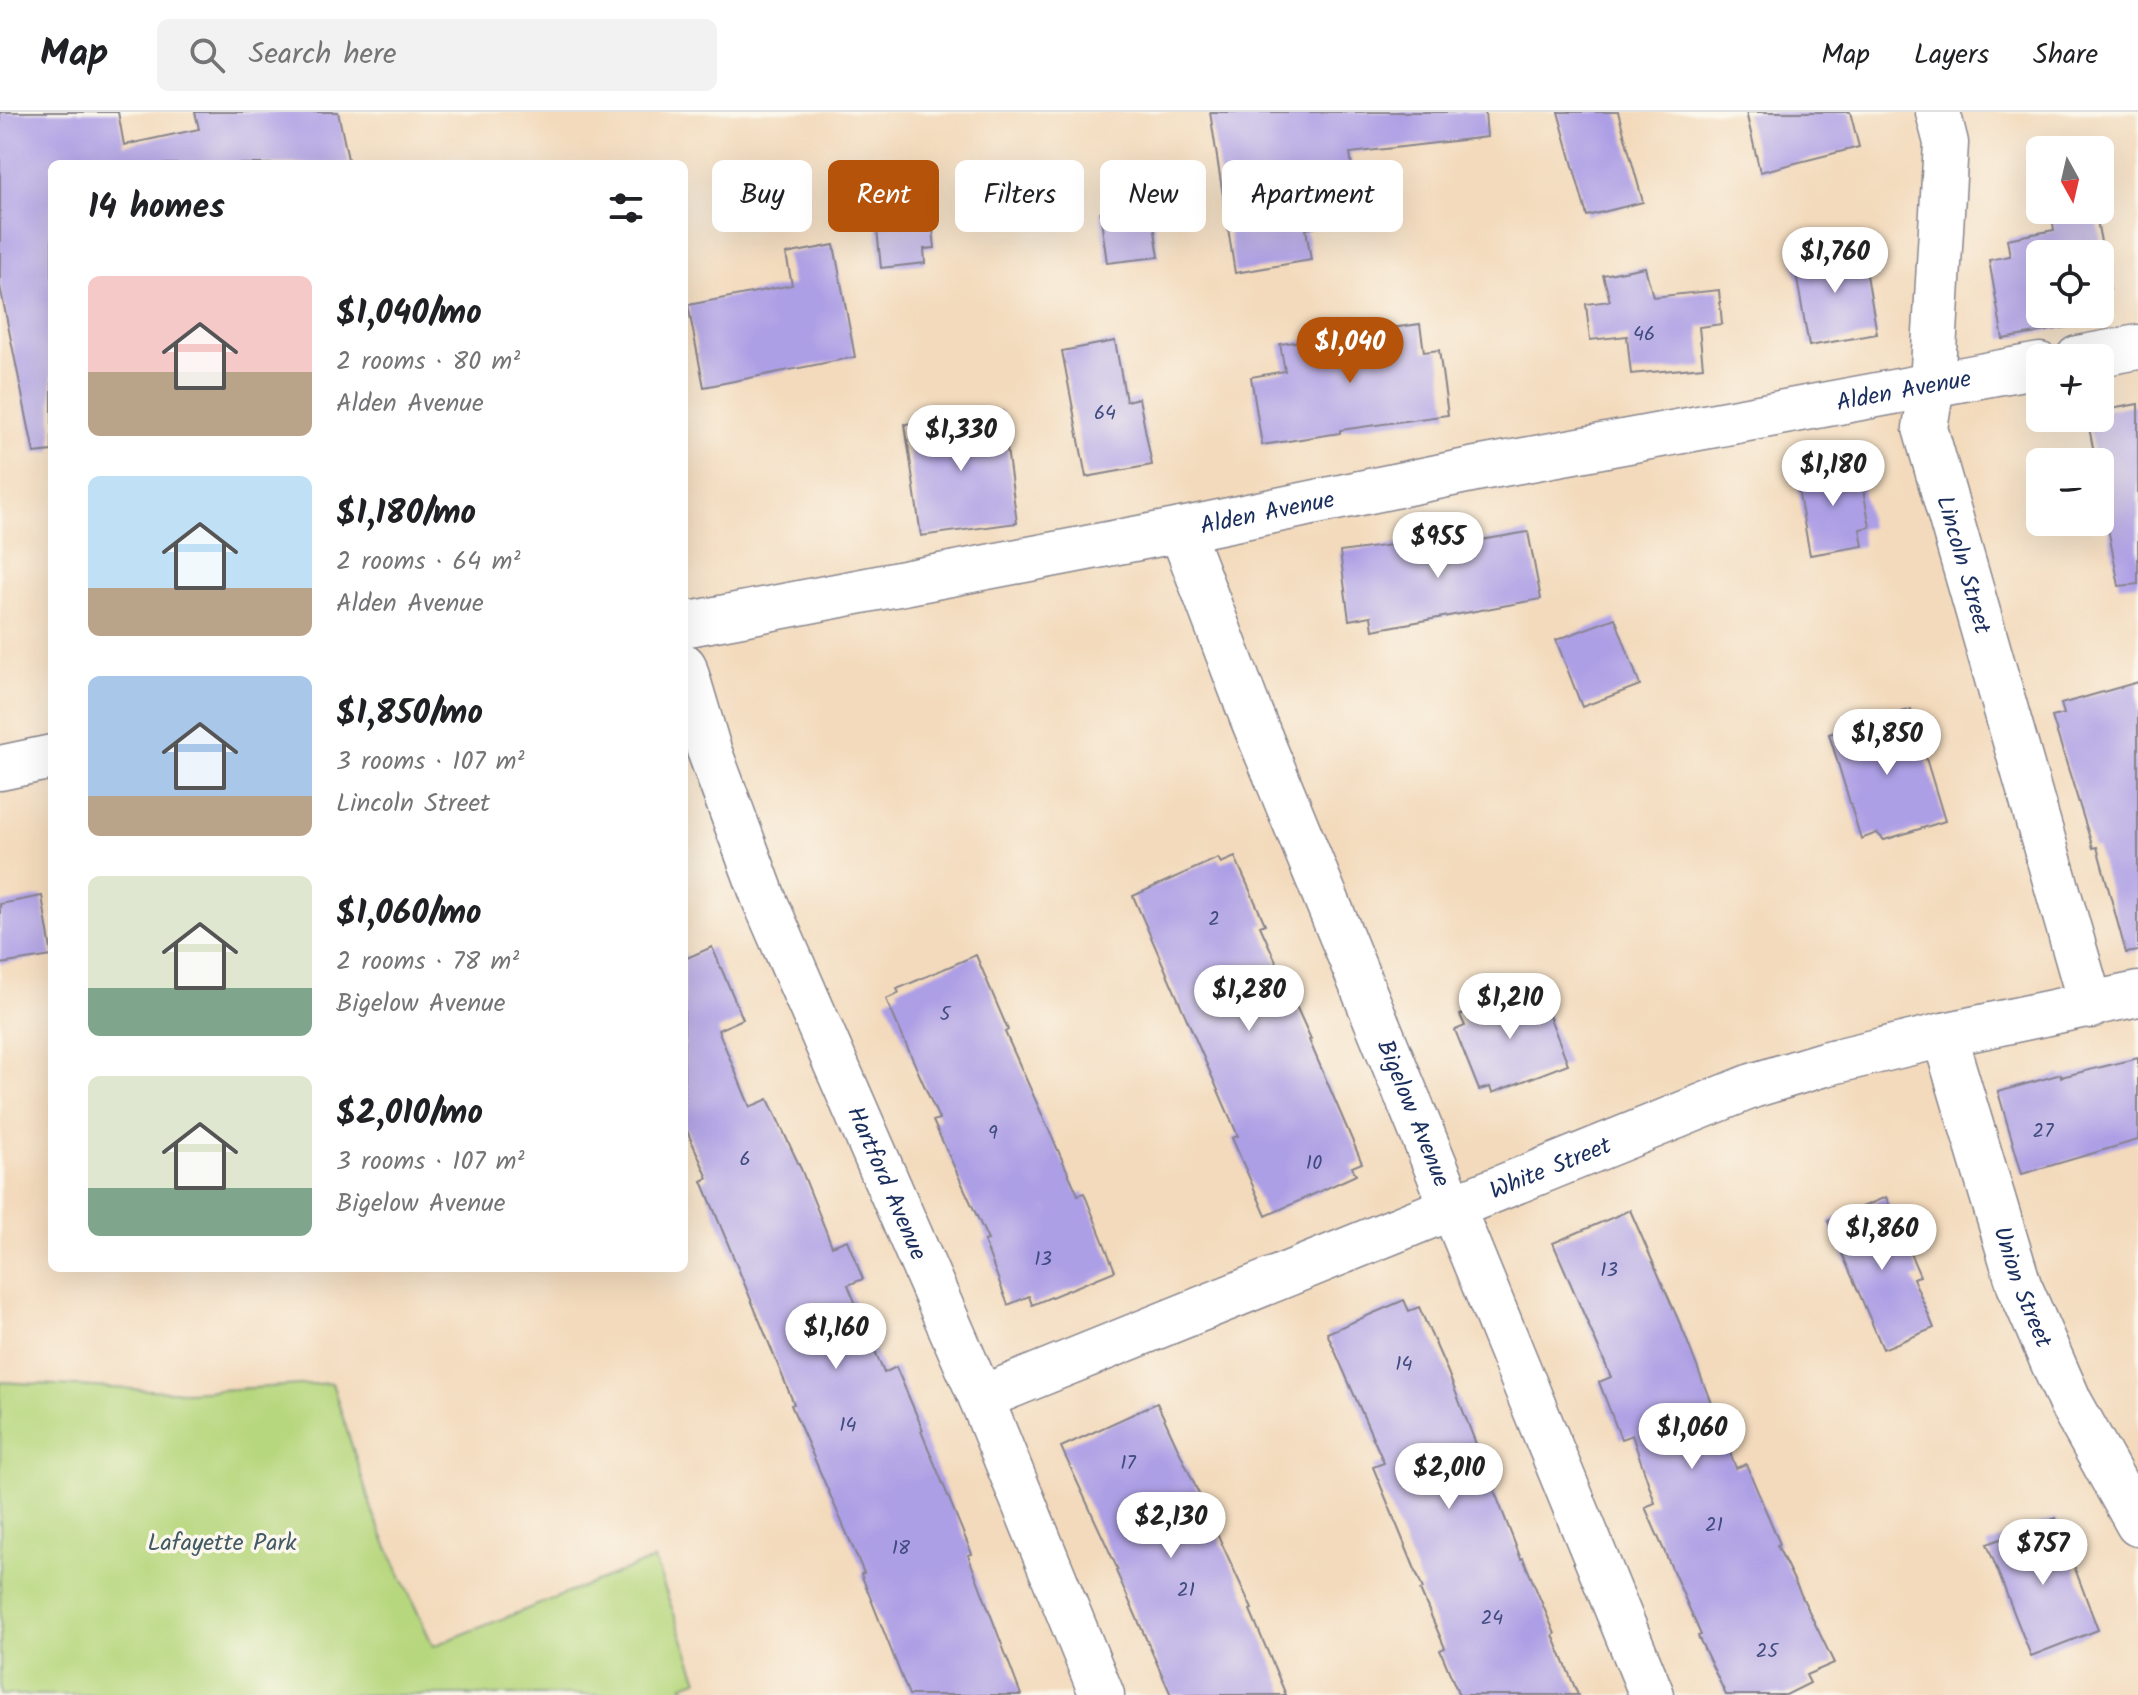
<!DOCTYPE html>
<meta charset="utf-8">
<style>
:root{--surface:#fff;--page:#f2f2f2;--text:#202124;--muted:#757577;--line:#e0e0e0;--accent:#b45309}
body{margin:0;font-family:Kalam,sans-serif;background:var(--page);color:var(--text);height:100vh;display:flex;flex-direction:column;font-size:30px;white-space:nowrap}
*{box-sizing:border-box;margin:0}
p{font-size:26px;color:var(--muted)}
.icon{flex:none;width:44px;height:44px;fill:none;stroke:currentColor;stroke-width:2;stroke-linecap:round;stroke-linejoin:round}
.map{position:relative;flex:1;overflow:hidden}
.details{position:absolute;left:48px;top:48px;width:640px;height:1112px;display:flex;flex-direction:column;background:var(--surface);border-radius:12px;box-shadow:0 8px 32px #0002}
.details>*{flex:none}
.guide{position:absolute;left:712px;top:48px;width:760px;height:72px;display:flex;gap:16px}
.needle{width:52px;rotate:172deg}
.fabs{position:absolute;left:2026px;top:24px;display:grid;gap:16px}
.fabs a{display:grid;place-items:center;width:88px;height:88px;border-radius:12px;background:var(--surface);box-shadow:0 8px 32px #0002;font-size:40px}
.price{position:absolute;translate:-50% -68px;padding:0 18px;border-radius:28px;background:#fff;color:#222;font-size:26px;line-height:52px;filter:drop-shadow(0 2px 4px #0008)}
.price::after{content:'';position:absolute;left:50%;top:48px;width:24px;height:18px;margin-left:-12px;background:inherit;clip-path:polygon(0 0,100% 0,50% 100%)}
.price.selected{background:var(--accent);color:#fff}
ul{padding:0;list-style:none}
li{display:flex;align-items:center;gap:24px;height:200px;padding:0 40px}
li span{display:grid;place-items:center;flex:none;width:224px;height:160px;border-radius:12px;color:#555}
li>.icon{margin-inline-start:auto}
span .icon{width:96px;height:96px;fill:#fffc;stroke-width:1}
li b{font-size:34px}
h2{display:flex;justify-content:space-between;align-items:center;height:96px;padding:0 40px;font-size:34px}
.tag{padding:0 28px;border-radius:12px;background:var(--surface);box-shadow:0 8px 32px #0002;font-size:28px;line-height:72px}
.tag.selected{background:var(--accent);color:#fff}
header{display:flex;align-items:center;gap:48px;box-sizing:border-box;height:112px;padding:0 40px;background:var(--surface);border-bottom:2px solid var(--line)}
header strong{font-size:38px}
nav{display:flex;gap:44px;margin-inline-start:auto;font-size:28px}
.search{width:560px;height:72px;background:var(--page);display:flex;align-items:center;gap:20px;box-sizing:border-box;padding:0 28px;border-radius:12px;color:var(--muted);font-size:30px}
.map>svg:first-child{display:block}
.green{fill:#b7d77e;stroke:#69836e;stroke-width:2}
.building{fill:#ad9fe5}
.lines{fill:none;stroke-linecap:round;stroke-linejoin:round}
.street-casing{stroke:#87848d;stroke-width:47}
.street{stroke:#fff;stroke-width:44}
.labels{text-anchor:middle;stroke-width:7;stroke-linejoin:round;paint-order:stroke}
.number-label{font-size:20px;fill:#404b80}
.street-label{font-size:24px;fill:#1b2f5e;stroke:#fbf7ec}
.park-label{font-size:24px;fill:#425966;stroke:#fbf7ec}
</style>
<header>
<strong>Map</strong>
<div class="search"><svg class="icon" aria-label="search" viewBox="0 0 24 24"><circle cx="10" cy="10" r="6"/><path d="M15 15l6 6"/></svg>Search here</div>
<nav><a>Map</a><a>Layers</a><a>Share</a></nav>
</header>
<div class="map">
<svg width="2138" height="1583" viewBox="0 0 2138 1583">
<rect width="100%" height="100%" fill="#fbf7ec"/>
<filter id="ink" filterUnits="userSpaceOnUse"><feTurbulence type="fractalNoise" baseFrequency=".0125" numOctaves="2"/><feDisplacementMap in="SourceGraphic" scale="16" xChannelSelector="R" yChannelSelector="G"/><feConvolveMatrix kernelMatrix="1 2 1 2 8 2 1 2 1" color-interpolation-filters="sRGB"/></filter>
<filter id="wash" filterUnits="userSpaceOnUse"><feTurbulence type="fractalNoise" baseFrequency=".006" numOctaves="4" result="noise"/><feDisplacementMap in="SourceGraphic" scale="32" xChannelSelector="R" yChannelSelector="G"/><feGaussianBlur stdDeviation="1.8" result="paint"/><feColorMatrix in="noise" values="0 0 0 0 0 0 0 0 0 0 0 0 0 0 0 0 0 1.4 0 .05"/><feComposite in="paint" operator="in"/></filter>
<g filter="url(#wash)">
<rect width="100%" height="100%" fill="#f3dabc"/>
<path class="green" d="M0,1270L187,1280L332,1271L375,1407L433,1534L654,1447L698,1568L683,1573L687,1583H0Z"/>
<g id="blocks">
<path class="building" d="M0,0H118L124,33L199,17L195,0H338L349,52H52V339L34,341L0,174Z
M1210,0H1485L1487,25L1350,41L1360,108L1306,117L1311,148L1235,161Z
M1558,0H1618L1643,90L1587,104Z
M1746,0H1850L1859,35L1760,60Z
M926,53L935,136L924,137L925,151L881,156L871,59Z
M1151,93L1159,145L1107,151L1100,100Z
M2051,98H2095L2110,178L2100,181V142H2040V202H2088L2090,211L2003,227L1989,148L2010,144L2007,127L2054,118Z
M834,133L855,245L704,275L688,193L792,173L786,142Z
M1862,133L1877,222L1809,234L1793,145Z
M1645,155L1653,185L1719,178L1722,212L1699,215L1703,255L1631,262L1627,224L1590,228L1586,192L1610,189L1603,163Z
M1420,212L1424,240L1439,238L1448,303L1340,318V321L1262,333L1251,265L1285,259L1280,232Z
M1115,229L1126,289L1139,286L1152,353L1086,365L1062,239Z
M2138,292V472L2119,474L2100,374V350H2096L2087,306H2100V299Z
M1002,299L1017,411L921,424L905,312Z
M1858,350L1870,415L1860,417L1863,434L1810,443L1795,361Z
M1528,420L1541,487L1373,518L1371,504L1349,508L1340,440L1398,432L1400,442Z
M1615,506L1640,573L1582,595L1556,528Z
M2138,570V839L2126,841L2097,735L2093,736L2052,605L2064,602L2061,592Z
M1911,597L1945,709L1884,728L1877,721L1861,727L1829,622Z
M1235,745L1265,812L1260,814L1311,927L1309,928L1362,1051L1352,1055L1356,1063L1266,1104L1232,1026L1238,1024L1133,784L1218,746L1221,751Z
M42,784L52,844L0,852V792Z
M712,835L743,907L718,918L750,995L768,987L801,1057L832,1134L847,1128L863,1167L848,1173L884,1261L896,1255L923,1318L921,1319L972,1442L968,1443L1021,1583H909L861,1462L864,1461L791,1293L794,1292L702,1069L708,1066L684,1012V839L687,846Z
M976,843L1008,918L1005,920L1078,1083L1084,1081L1115,1159L1032,1193L1029,1184L1008,1193L984,1129L988,1128L933,1009L939,1007L886,887L899,881L897,877Z
M1537,873L1568,952L1492,981L1490,975L1479,978L1455,918L1465,914L1460,903Z
M2138,946V1028L2022,1062L1998,980L2061,962V965Z
M1886,1085L1920,1164L1913,1166L1934,1216L1883,1237L1828,1109Z
M1630,1098L1684,1221L1736,1356L1746,1352L1780,1432L1777,1433L1834,1551L1806,1563L1810,1571L1786,1583H1726L1698,1524L1701,1523L1645,1395L1655,1391L1632,1323L1621,1327L1599,1270L1611,1265L1553,1131Z
M1404,1188L1409,1199L1419,1195L1447,1258L1521,1447L1523,1446L1555,1522L1553,1523L1578,1583H1459L1440,1538L1445,1536L1420,1478L1423,1477L1373,1355L1384,1351L1327,1221Z
M1157,1291L1252,1497L1250,1498L1286,1583H1171L1116,1459L1118,1458L1061,1335Z
M2056,1406L2098,1518L2031,1544L1987,1432Z"/>
</g>
</g>
<g filter="url(#ink)">
<use href="#blocks" fill-opacity="0" stroke="#87848d" stroke-width="2"/>
<g class="lines">
<g class="street-casing">
<g id="street">
<path id="s1" d="M1938,0L1946,31L1932,273L1925,316L2091,894"/>
<path d="M2078,246L2138,235"/>
<path id="s2" d="M1181,418L1251,603L1652,1583"/>
<path id="s3" d="M684,513L1181,418L1476,357L2040,253"/>
<path id="s4" d="M684,554L709,638L764,787L981,1286L1102,1583"/>
<path d="M0,656L52,645"/>
<path id="s5" d="M1944,923L2019,1173L2070,1290L2138,1412"/>
<path id="s6" d="M981,1286L1752,974L1824,952L1944,923L2138,882"/>
</g>
</g>
<use href="#street" class="street"/>
</g>
</g>
<g class="labels">
<g class="number-label">
<text x="1644" y="228">46</text>
<text x="1105" y="307">64</text>
<text x="1214" y="813">2</text>
<text x="945" y="908">5</text>
<text x="2043" y="1025">27</text>
<text x="993" y="1027">9</text>
<text x="745" y="1053">6</text>
<text x="1314" y="1057">10</text>
<text x="1043" y="1153">13</text>
<text x="1609" y="1164">13</text>
<text x="1404" y="1258">14</text>
<text x="848" y="1319">14</text>
<text x="1128" y="1357">17</text>
<text x="1714" y="1419">21</text>
<text x="901" y="1442">18</text>
<text x="1186" y="1484">21</text>
<text x="1492" y="1512">24</text>
<text x="1767" y="1545">25</text>
</g>
<g class="street-label">
<text dy="8" stroke="none"><textPath href="#s3" startOffset="1242">Alden Avenue</textPath></text>
<text dy="8" stroke="none"><textPath href="#s3" startOffset="594">Alden Avenue</textPath></text>
<text dy="8" stroke="none"><textPath href="#s1" startOffset="460">Lincoln Street</textPath></text>
<text dy="8" stroke="none"><textPath href="#s2" startOffset="628">Bigelow Avenue</textPath></text>
<text dy="8" stroke="none"><textPath href="#s6" startOffset="614">White Street</textPath></text>
<text dy="8" stroke="none"><textPath href="#s4" startOffset="556">Hartford Avenue</textPath></text>
<text dy="8" stroke="none"><textPath href="#s5" startOffset="264">Union Street</textPath></text>
</g>
<g class="park-label">
<text x="222" y="1438">Lafayette Park</text>
</g>
</g>
</svg>
<div class="fabs">
<a><svg class="needle" viewBox="-14 -14 28 28"><path d="M0-13l5 13h-10z" fill="#e53935"/><path d="M0 13l5-13h-10z" fill="#757577"/></svg></a>
<a><svg class="icon" aria-label="locate" viewBox="0 0 24 24"><circle cx="12" cy="12" r="6"/><path d="M12 2v4M12 18v4M2 12h4M18 12h4"/></svg></a>
<a>+</a>
<a>−</a>
</div>
<b class="price" style="left:1835px;top:183px">$1,760</b>
<b class="price selected" style="left:1350px;top:273px">$1,040</b>
<b class="price" style="left:961px;top:361px">$1,330</b>
<b class="price" style="left:1833px;top:396px">$1,180</b>
<b class="price" style="left:1438px;top:468px">$955</b>
<b class="price" style="left:1887px;top:665px">$1,850</b>
<b class="price" style="left:1249px;top:921px">$1,280</b>
<b class="price" style="left:1510px;top:929px">$1,210</b>
<b class="price" style="left:1882px;top:1160px">$1,860</b>
<b class="price" style="left:836px;top:1259px">$1,160</b>
<b class="price" style="left:1692px;top:1359px">$1,060</b>
<b class="price" style="left:1449px;top:1399px">$2,010</b>
<b class="price" style="left:1171px;top:1448px">$2,130</b>
<b class="price" style="left:2043px;top:1475px">$757</b>
<div class="guide">
<a class="tag">Buy</a>
<a class="tag selected">Rent</a>
<a class="tag">Filters</a>
<a class="tag">New</a>
<a class="tag">Apartment</a>
</div>
<section class="details">
<h2>14 homes<svg class="icon" aria-label="filters" viewBox="0 0 24 24"><path d="M4 7h16M4 17h16"/><circle cx="9" cy="7" r="2"/><circle cx="15" cy="17" r="2"/></svg></h2>
<ul>
<li><span style="background:linear-gradient(#f6c9c9 60%,#b9a48a 0)"><svg class="icon" aria-label="home" viewBox="0 0 24 24"><path d="M3 11l9-7 9 7M6 9v11h12V9"/></svg></span><div><b>$1,040/mo</b><p>2 rooms · 80 m²</p><p>Alden Avenue</p></div></li>
<li><span style="background:linear-gradient(#bfe0f5 70%,#b9a48a 0)"><svg class="icon" aria-label="home" viewBox="0 0 24 24"><path d="M3 11l9-7 9 7M6 9v11h12V9"/></svg></span><div><b>$1,180/mo</b><p>2 rooms · 64 m²</p><p>Alden Avenue</p></div></li>
<li><span style="background:linear-gradient(#a9c7e8 75%,#b9a48a 0)"><svg class="icon" aria-label="home" viewBox="0 0 24 24"><path d="M3 11l9-7 9 7M6 9v11h12V9"/></svg></span><div><b>$1,850/mo</b><p>3 rooms · 107 m²</p><p>Lincoln Street</p></div></li>
<li><span style="background:linear-gradient(#dfe7d0 70%,#7fa58c 0)"><svg class="icon" aria-label="home" viewBox="0 0 24 24"><path d="M3 11l9-7 9 7M6 9v11h12V9"/></svg></span><div><b>$1,060/mo</b><p>2 rooms · 78 m²</p><p>Bigelow Avenue</p></div></li>
<li><span style="background:linear-gradient(#dfe7d0 70%,#7fa58c 0)"><svg class="icon" aria-label="home" viewBox="0 0 24 24"><path d="M3 11l9-7 9 7M6 9v11h12V9"/></svg></span><div><b>$2,010/mo</b><p>3 rooms · 107 m²</p><p>Bigelow Avenue</p></div></li>
</ul>
</section>
</div>
